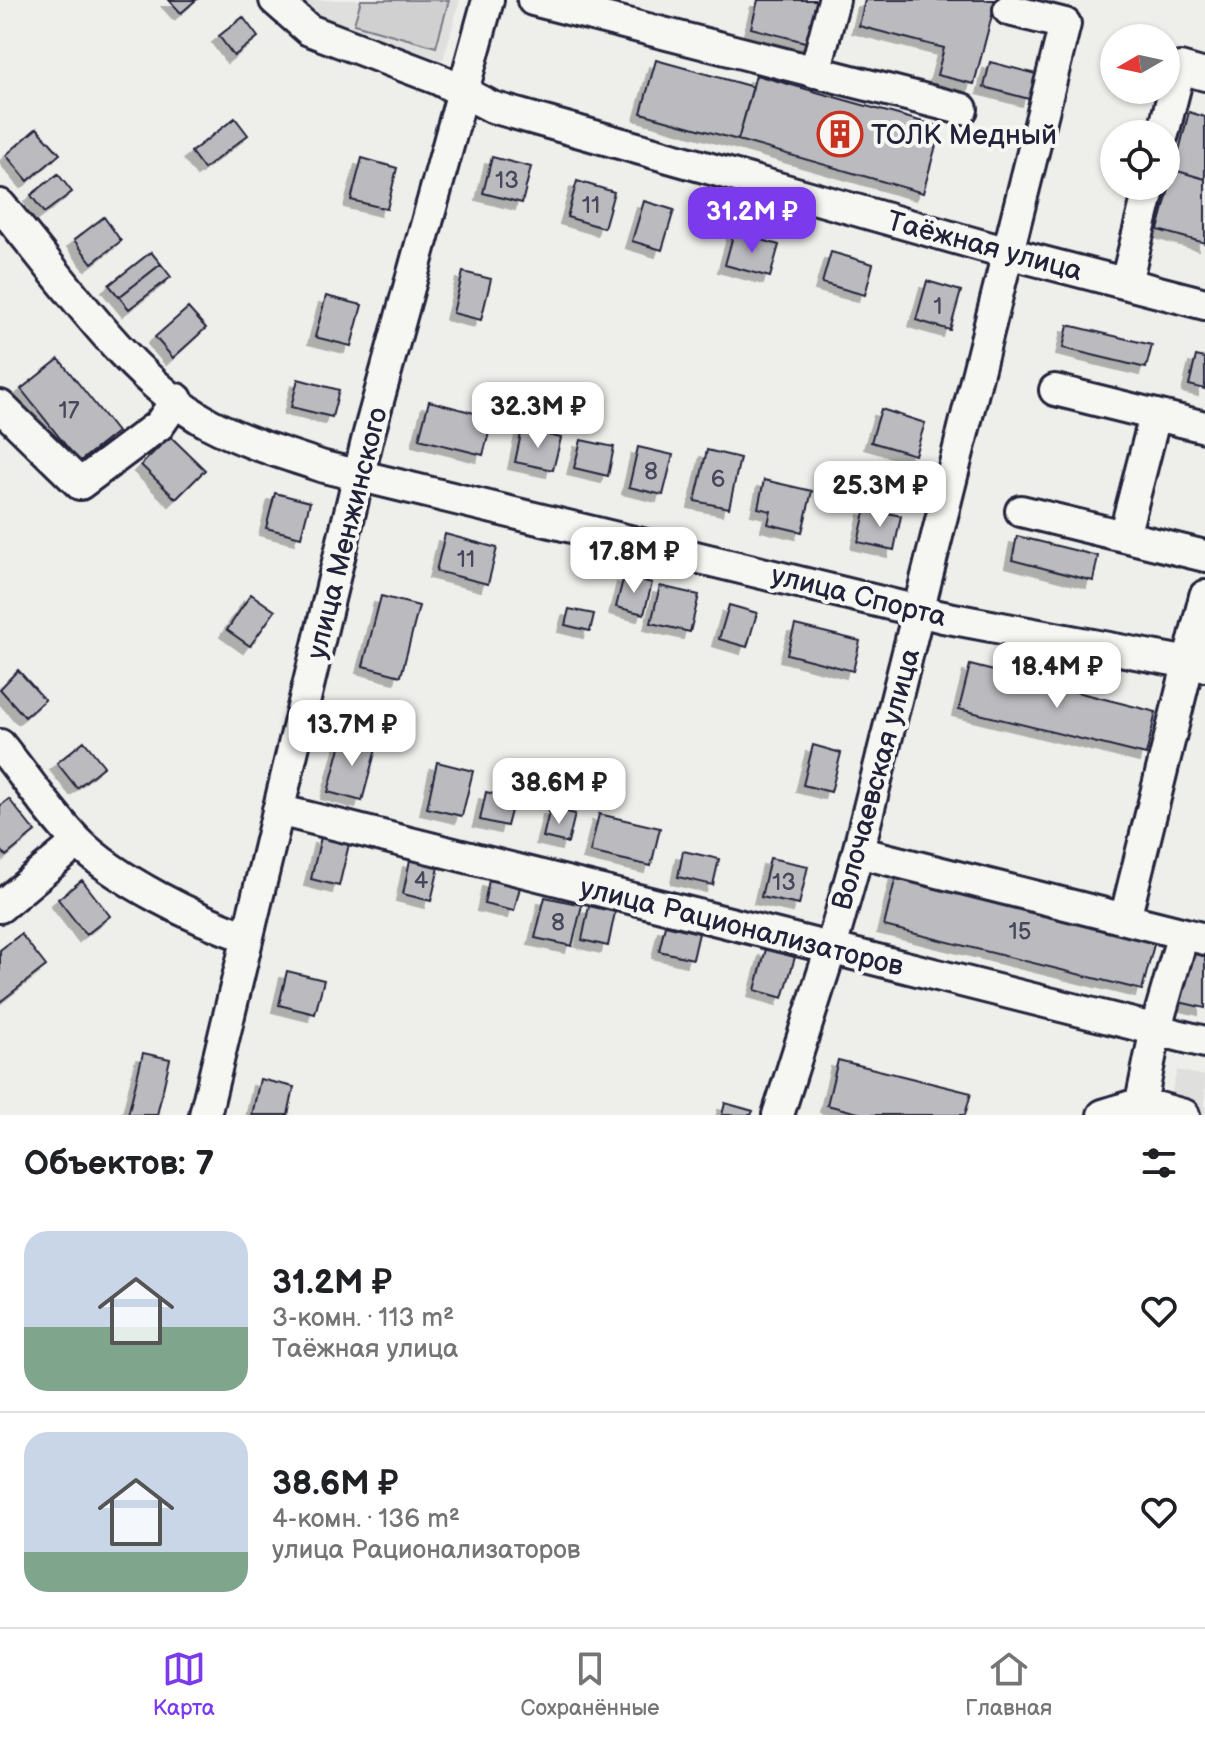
<!DOCTYPE html>
<html lang="ru">
<meta charset="utf-8">
<style>
:root{--surface:#fff;--page:#f2f2f2;--text:#202124;--muted:#757577;--line:#e0e0e0;--accent:#7c3aed}
body{margin:0;font-family:"Balsamiq Sans",sans-serif;background:var(--page);color:var(--text);height:100vh;display:flex;flex-direction:column;font-size:30px;white-space:nowrap}
*{box-sizing:border-box;margin:0}
p{font-size:26px;color:var(--muted)}
.icon{flex:none;width:44px;height:44px;fill:none;stroke:currentColor;stroke-width:2;stroke-linecap:round;stroke-linejoin:round}
.map{position:relative;height:1115px;overflow:hidden}
.side{display:flex;flex-direction:column;background:var(--surface);flex:1}
.side>*{flex:none}
.needle{width:52px;rotate:261deg}
.fabs{position:absolute;left:1100px;top:24px;display:grid;gap:16px}
.fabs a{display:grid;place-items:center;width:80px;height:80px;border-radius:50%;background:var(--surface);box-shadow:0 2px 6px #0004;font-size:40px}
.price{position:absolute;translate:-50% -68px;padding:0 18px;border-radius:16px;background:#fff;color:#222;font-size:26px;line-height:52px;filter:drop-shadow(0 2px 4px #0008)}
.price::after{content:'';position:absolute;left:50%;top:48px;width:24px;height:18px;margin-left:-12px;background:inherit;clip-path:polygon(0 0,100% 0,50% 100%)}
.price.on{background:var(--accent);color:#fff}
ul{padding:0;list-style:none}
li{display:flex;align-items:center;gap:24px;height:200px;padding:0 24px}
li+li{border-top:2px solid var(--line)}
li span{display:grid;place-items:center;flex:none;width:224px;height:160px;border-radius:24px;color:#555}
li>.icon{margin-inline-start:auto}
span .icon{width:96px;height:96px;fill:#fffc;stroke-width:1}
li b{font-size:34px}
h2{display:flex;justify-content:space-between;align-items:center;height:96px;padding:0 24px;font-size:34px}
.tab-bar{display:flex;justify-content:space-around;align-items:center;height:112px;border-top:2px solid var(--line);background:var(--surface);font-size:22px;color:var(--muted)}
.tab-bar a{display:grid;justify-items:center;gap:4px}
.tab-bar .on{color:var(--accent)}
.map>svg:first-child{display:block}
.built{fill:#dfdfde}
.green{fill:#d0d0d1;stroke:#797986;stroke-width:2}
.building{fill:#bbbbbf;stroke:#22223b;stroke-width:2;filter:url(#shadow)}
.lines{fill:none;stroke-linecap:round;stroke-linejoin:round}
.minor-casing{stroke:#22223b;stroke-width:36}
.minor{stroke:#f6f6f2;stroke-width:30}
.labels{text-anchor:middle;stroke-width:8;stroke-linejoin:round;paint-order:stroke}
.number-label{font-size:24px;fill:#48485c}
.poi-label{font-size:28px;fill:#22223b;stroke:#f6f6f2;text-anchor:start}
.street-label{font-size:28px;fill:#22223b;stroke:#f6f6f2}
</style>
<div class="map">
<svg width="1205" height="1115" viewBox="0 0 1205 1115">
<defs>
<filter id="shadow"><feDropShadow dx="-7" dy="7" stdDeviation="0" flood-color="#0004"/></filter>
</defs>
<rect width="100%" height="100%" fill="#eeeeeb"/>
<filter id="ink" filterUnits="userSpaceOnUse"><feTurbulence type="fractalNoise" baseFrequency=".0125" numOctaves="2"/><feDisplacementMap in="SourceGraphic" scale="16" xChannelSelector="R" yChannelSelector="G"/><feConvolveMatrix kernelMatrix="1 2 1 2 8 2 1 2 1" color-interpolation-filters="sRGB"/></filter>
<g filter="url(#ink)">
<path class="built" d="M299,0H460L443,60L314,17Z
M1177,1070L1205,1076V1115H1166Z"/>
<path class="green" d="M361,0H449L436,47L354,24Z"/>
<path class="building" d="M169,0H196L181,13Z
M758,0H820L809,43L751,28Z
M865,0H996L974,84L937,75L944,48L859,26Z
M243,17L258,37L234,56L219,36Z
M656,60L753,87L738,140L641,113Z
M990,62L1036,74L1029,99L984,87Z
M756,75L941,127L923,193L738,140Z
M1189,112L1205,117V179L1174,170Z
M235,118L248,135L204,169L191,152Z
M37,128L60,154L28,181L6,155Z
M492,157L531,167L522,203L483,193Z
M362,158L397,168L387,209L351,200Z
M1174,170L1205,179V243L1158,230Z
M58,174L72,192L44,213L31,195Z
M577,181L614,192L604,228L567,217Z
M644,201L674,210L662,250L632,241Z
M104,217L121,241L92,263L74,240Z
M734,232L779,245L770,277L725,265Z
M151,252L161,264L119,297L109,285Z
M831,252L873,264L865,295L822,283Z
M161,264L171,277L129,309L119,297Z
M463,272L491,279L481,320L453,313Z
M927,281L961,291L950,330L916,320Z
M326,296L362,305L351,346L315,337Z
M188,308L206,328L173,358L155,337Z
M1068,325L1152,345L1146,368L1063,348Z
M1196,356L1205,358V389L1189,385Z
M59,359L117,432L79,462L21,389Z
M298,379L339,390L332,417L291,407Z
M429,401L493,418L483,455L419,439Z
M881,409L925,423L915,455L871,442Z
M522,429L561,438L553,470L515,462Z
M170,436L205,470L176,499L141,465Z
M581,440L614,447L608,476L574,468Z
M638,447L673,455L663,495L629,487Z
M707,450L740,458L729,508L695,501Z
M764,480L812,491L802,532L768,524L771,511L758,508Z
M275,493L310,502L301,537L266,528Z
M866,508L901,516L894,550L858,542Z
M445,534L497,548L488,584L436,571Z
M1017,536L1098,556L1093,581L1012,560Z
M624,576L652,583L644,614L616,607Z
M660,586L699,595L690,632L651,623Z
M251,594L275,611L250,646L227,630Z
M381,596L419,606L401,676L363,666Z
M729,605L757,613L747,647L719,639Z
M569,609L594,614L590,631L565,625Z
M795,625L860,641L853,671L787,654Z
M970,665L1156,712L1146,755L959,709Z
M18,670L45,700L25,717L0,689Z
M343,736L377,745L362,801L328,792Z
M84,741L104,766L77,788L57,763Z
M813,745L841,753L831,792L803,785Z
M437,762L473,771L462,816L427,808Z
M486,792L514,799L507,826L480,820Z
M9,799L35,832L6,856L0,849V806Z
M550,808L575,814L568,843L543,837Z
M599,814L660,828L651,866L590,852Z
M321,837L349,844L339,886L311,879Z
M683,851L719,859L713,885L678,877Z
M770,858L808,866L799,905L761,897Z
M410,860L439,867L431,901L403,894Z
M897,872L1156,937L1142,990L884,926Z
M82,880L110,916L86,935L58,899Z
M489,880L520,887L514,911L484,904Z
M545,897L582,905L572,946L535,938Z
M589,906L615,912L608,946L582,940Z
M665,925L699,933L693,959L659,951Z
M21,934L46,966L0,1002V950Z
M766,949L795,957L783,998L755,990Z
M1190,953L1205,956V1008L1179,1002Z
M287,971L324,980L315,1014L279,1005Z
M143,1053L170,1059L157,1115H128Z
M838,1060L971,1093L965,1115H866L827,1105Z
M260,1079L294,1087L288,1115H252Z
M725,1103L753,1111L751,1115H722Z"/>
<g class="lines">
<g class="minor-casing">
<path id="minor" d="M275,0L309,30L438,79L492,107L1008,253L1205,304
M533,0L962,109
M815,72L834,0
M1163,134L1180,68L1205,75
M0,205C59,274 130,381 210,424C246,443 286,454 324,467L943,617L1205,666
M1126,282L1150,186
M1055,390L1205,427
M0,406L80,484L159,425L177,399
M1021,511L1205,556
M1124,536L1155,416
M0,745C25,776 49,812 77,841C116,880 195,919 247,937
M278,810L1205,1042
M858,852L1205,939
M0,907L78,842
M1125,919L1205,596
M1141,1103L1184,1115
M205,1115L368,437L488,0
M778,1115L831,948L858,852L1065,24L1009,10
M1103,1115L1141,1103L1156,1028L1183,934"/>
</g>
<use href="#minor" class="minor"/>
</g>
</g>
<defs>
<g id="building-ring" transform="scale(2.3)"><circle r="9.5" fill="#f6f6f2" stroke="#c8321e" stroke-width="1.5"/><path d="M-4-6H4V6H1V3H-1V6H-4ZM-2.5-4.3h1.7v1.8h-1.7ZM.8-4.3h1.7v1.8H.8ZM-2.5-1h1.7V.8h-1.7ZM.8-1h1.7V.8H.8Z" fill="#c8321e"/></g>
</defs>
<g fill-rule="evenodd">
<use href="#building-ring" x="840" y="134"/>
</g>
<g class="labels">
<g class="number-label">
<text x="507" y="188">13</text>
<text x="591" y="213">11</text>
<text x="938" y="314">1</text>
<text x="69" y="418">17</text>
<text x="651" y="479">8</text>
<text x="718" y="487">6</text>
<text x="466" y="567">11</text>
<text x="421" y="888">4</text>
<text x="784" y="890">13</text>
<text x="558" y="930">8</text>
<text x="1020" y="939">15</text>
</g>
<g class="poi-label">
<text x="871" y="144">ТОЛК Медный</text>
</g>
<g class="street-label">
<text transform="translate(985 245) rotate(15)" y="10">Таёжная улица</text>
<text transform="translate(346 533) rotate(-76)" y="10">улица Менжинского</text>
<text transform="translate(859 595) rotate(14)" y="10">улица Спорта</text>
<text transform="translate(875 779) rotate(-75)" y="10">Волочаевская улица</text>
<text transform="translate(742 926) rotate(14)" y="10">улица Рационализаторов</text>
</g>
</g>
</svg>
<div class="fabs">
<a><svg class="needle" viewBox="-14 -14 28 28"><path d="M0-13l5 13h-10z" fill="#e53935"/><path d="M0 13l5-13h-10z" fill="#757577"/></svg></a>
<a><svg class="icon" aria-label="locate" viewBox="0 0 24 24"><circle cx="12" cy="12" r="6"/><path d="M12 2v4M12 18v4M2 12h4M18 12h4"/></svg></a>
</div>
<b class="price on" style="left:752px;top:255px">31.2M ₽</b>
<b class="price" style="left:538px;top:450px">32.3M ₽</b>
<b class="price" style="left:880px;top:529px">25.3M ₽</b>
<b class="price" style="left:634px;top:595px">17.8M ₽</b>
<b class="price" style="left:1057px;top:710px">18.4M ₽</b>
<b class="price" style="left:352px;top:768px">13.7M ₽</b>
<b class="price" style="left:559px;top:826px">38.6M ₽</b>
</div>
<section class="side">
<h2>Объектов: 7<svg class="icon" aria-label="filters" viewBox="0 0 24 24"><path d="M4 7h16M4 17h16"/><circle cx="9" cy="7" r="2"/><circle cx="15" cy="17" r="2"/></svg></h2>
<ul>
<li><span style="background:linear-gradient(#c9d6e8 60%,#7fa58c 0)"><svg class="icon" aria-label="home" viewBox="0 0 24 24"><path d="M3 11l9-7 9 7M6 9v11h12V9"/></svg></span><div><b>31.2M ₽</b><p>3-комн. · 113 m²</p><p>Таёжная улица</p></div><svg class="icon" aria-label="heart" viewBox="0 0 24 24"><path d="M12 20l-8-8c-3-5 5-10 8-4 3-6 11-1 8 4z"/></svg></li>
<li><span style="background:linear-gradient(#c9d6e8 75%,#7fa58c 0)"><svg class="icon" aria-label="home" viewBox="0 0 24 24"><path d="M3 11l9-7 9 7M6 9v11h12V9"/></svg></span><div><b>38.6M ₽</b><p>4-комн. · 136 m²</p><p>улица Рационализаторов</p></div><svg class="icon" aria-label="heart" viewBox="0 0 24 24"><path d="M12 20l-8-8c-3-5 5-10 8-4 3-6 11-1 8 4z"/></svg></li>
</ul>
</section>
<nav class="tab-bar">
<a class="on"><svg class="icon" aria-label="map" viewBox="0 0 24 24"><path d="M3 6l6-2 6 2 6-2v14l-6 2-6-2-6 2zM9 4v14M15 6v14"/></svg>Карта</a>
<a><svg class="icon" aria-label="saved" viewBox="0 0 24 24"><path d="M7 4h10v16l-5-4-5 4z"/></svg>Сохранённые</a>
<a><svg class="icon" aria-label="home" viewBox="0 0 24 24"><path d="M3 11l9-7 9 7M6 9v11h12V9"/></svg>Главная</a>
</nav>
